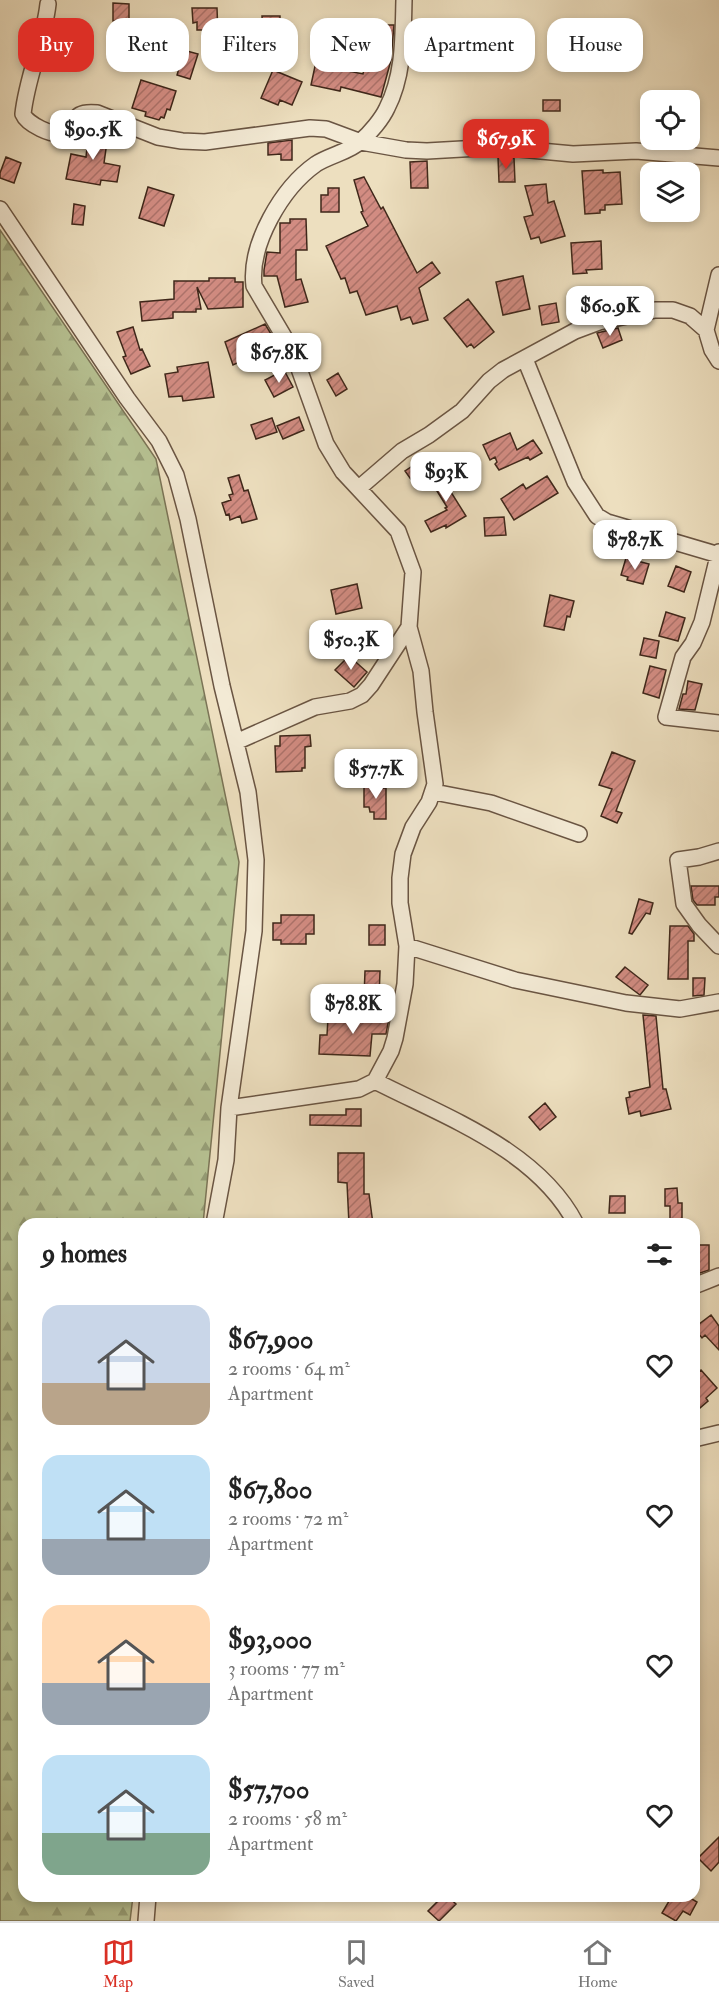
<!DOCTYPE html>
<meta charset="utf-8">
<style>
:root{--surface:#fff;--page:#f6f6f6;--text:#222;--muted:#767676;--line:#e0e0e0;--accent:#d93025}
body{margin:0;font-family:"IM FELL Double Pica",serif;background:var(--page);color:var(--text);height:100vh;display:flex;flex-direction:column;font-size:22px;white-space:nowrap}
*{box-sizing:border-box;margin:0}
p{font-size:20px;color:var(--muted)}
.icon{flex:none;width:33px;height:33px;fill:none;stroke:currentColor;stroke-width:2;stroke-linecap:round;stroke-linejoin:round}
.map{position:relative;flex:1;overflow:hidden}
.panel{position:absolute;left:18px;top:1218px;width:682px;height:684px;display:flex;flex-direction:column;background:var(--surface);border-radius:18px;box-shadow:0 3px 9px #0003}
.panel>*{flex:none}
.hud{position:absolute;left:18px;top:18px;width:684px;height:54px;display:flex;gap:12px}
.tools{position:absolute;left:640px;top:90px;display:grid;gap:12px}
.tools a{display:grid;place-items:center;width:60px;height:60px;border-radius:12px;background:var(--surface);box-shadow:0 3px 9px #0003;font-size:30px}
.price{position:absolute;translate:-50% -51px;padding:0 14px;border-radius:12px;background:#fff;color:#222;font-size:20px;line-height:39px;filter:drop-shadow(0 2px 3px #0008)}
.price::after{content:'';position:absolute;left:50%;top:36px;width:18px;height:14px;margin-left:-9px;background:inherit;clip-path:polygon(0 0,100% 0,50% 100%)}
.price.on{background:var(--accent);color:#fff}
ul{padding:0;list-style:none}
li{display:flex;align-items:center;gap:18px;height:150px;padding:0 24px}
li span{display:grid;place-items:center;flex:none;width:168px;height:120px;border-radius:18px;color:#555}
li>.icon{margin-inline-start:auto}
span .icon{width:72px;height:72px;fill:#fffc;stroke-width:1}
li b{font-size:26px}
h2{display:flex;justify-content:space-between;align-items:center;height:72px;padding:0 24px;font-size:26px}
.pill{padding:0 21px;border-radius:18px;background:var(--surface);box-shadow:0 3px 9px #0003;font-size:21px;line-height:54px}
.pill.on{background:var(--accent);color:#fff}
.tab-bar{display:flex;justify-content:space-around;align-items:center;height:84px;border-top:2px solid var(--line);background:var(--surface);font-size:16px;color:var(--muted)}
.tab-bar a{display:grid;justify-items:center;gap:3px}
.tab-bar .on{color:var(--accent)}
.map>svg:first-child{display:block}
.forest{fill:url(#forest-firs);stroke:#7b7456;stroke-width:1.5}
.building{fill:url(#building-hatch);stroke:#3f271a;stroke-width:1.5}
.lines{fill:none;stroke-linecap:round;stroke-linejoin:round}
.street-casing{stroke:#6a5543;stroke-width:18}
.street{stroke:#f3ead5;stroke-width:15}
</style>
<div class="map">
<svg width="719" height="1921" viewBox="0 0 719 1921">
<defs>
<pattern id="forest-firs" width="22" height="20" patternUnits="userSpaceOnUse" patternTransform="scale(1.5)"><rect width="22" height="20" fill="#b7c293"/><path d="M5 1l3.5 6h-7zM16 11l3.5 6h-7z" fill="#969e77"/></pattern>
<pattern id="building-hatch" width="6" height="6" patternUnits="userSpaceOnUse" patternTransform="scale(1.5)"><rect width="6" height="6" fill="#d28c82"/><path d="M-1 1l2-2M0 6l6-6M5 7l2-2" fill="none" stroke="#ac726a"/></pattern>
</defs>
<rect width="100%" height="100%" fill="#eddfbf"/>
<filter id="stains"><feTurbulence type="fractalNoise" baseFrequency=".00333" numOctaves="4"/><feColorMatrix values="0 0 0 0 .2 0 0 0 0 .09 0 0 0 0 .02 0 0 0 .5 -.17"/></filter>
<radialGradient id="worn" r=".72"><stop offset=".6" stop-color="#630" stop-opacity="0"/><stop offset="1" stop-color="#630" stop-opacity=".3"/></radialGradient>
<path class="forest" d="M0,230L156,459L239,862L203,1224H24V1896H133L130,1921H0Z"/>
<path class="building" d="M113,3L129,4V21H113Z
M192,8H217L218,34H207V30H197V22L193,23Z
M262,16H280V42H263Z
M373,25H394L391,60L381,97L341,87L340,91L311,85L317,57L333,61L332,68L363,74L371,40H373Z
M165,45L198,54L190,79L177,75L181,62L162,56Z
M273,70L302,82L292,105L280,100L278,105L261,98Z
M141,80L176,91L170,110L167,109L164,118L161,117L159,120L145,116L146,112L132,108Z
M543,100H560V111H543Z
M98,127L109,128L104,163L120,166L117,182L101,180L100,185L66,179L71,154L86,157L89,129L98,130Z
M292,140V160H281V154L268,155V143Z
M6,157L21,163L14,183L0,178V173Z
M498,157L514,158L515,182H499Z
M427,161L428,188H411L410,162Z
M603,170V173L620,172L622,204L605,205V210H600V213L585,214L582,171Z
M364,177L381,209L383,207L417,273L432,262L440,273L419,288L428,320L413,324L410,317L401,320L397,306L366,315L357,291L350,293L345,278L341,279L326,246L368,226L361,212L363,211L354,180Z
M546,184L548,203L554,201L565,236L541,243L539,237L531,239L524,217L533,215L525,186Z
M148,187L174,195L164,226L139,218Z
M328,188H339V212H321V195H328Z
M74,204L85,206L83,225L72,224Z
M290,219H306L307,250H296V280L301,279L308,302L285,307L277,276H264V270L267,252L280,253V223H290Z
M601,241L602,269L586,270L587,273L573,274L571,243Z
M523,276L530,309L503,315L496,282Z
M209,278H235V282H243V307L208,309L197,287L201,309H196V312H173V318L142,321L140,302L174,299V281H209Z
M468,299L494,332L474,348L471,344L467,347L444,318Z
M556,303L559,322L542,325L539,306Z
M265,324L277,344L233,365L225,342Z
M133,327L140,350L142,349L150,366L131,374L123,357L126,356L117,332Z
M618,328L622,340L603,348L597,333Z
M208,362L214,397L183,401L182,396L169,397L165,374L178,372L177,367Z
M284,370L293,387L274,397L265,380Z
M338,373L347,389L336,396L327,380Z
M299,417L304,430L283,439L277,426Z
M272,418L277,432L256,439L251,425Z
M510,433L517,450L533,440L542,453L530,460L528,457L499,470L495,464L497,462L495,457L490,460L483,445Z
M414,465L425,482L417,488L405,471Z
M453,470L460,482L449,489L466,516L446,528V525L431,532L425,521L447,510L445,508L447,507L432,483Z
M239,475L244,491L248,490L257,519L242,523L240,516L230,520L229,514L226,515L222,503L231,500L229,495L233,494L228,478Z
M547,476L558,493L514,520L501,499L523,484L526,489Z
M504,517L506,535L485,536L484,518Z
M626,558L649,564L643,584L627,580L628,577L621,575Z
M676,566L691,572L684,592L668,586Z
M357,584L362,608L336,614L331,590Z
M550,595L574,601L570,617L567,616L564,630L544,626Z
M666,612L685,618L678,641L659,636Z
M644,638L659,641L656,658L640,655Z
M349,656L367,672L354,687L335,670Z
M650,666L666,670L659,698L643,693Z
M688,681L702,684L695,710L679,709L683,694H686Z
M310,735L311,746L305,747V768H302V771L276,772L275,746H280V736Z
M612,752L635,761L616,811L622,813L617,823L601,816L612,789L599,785Z
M364,783H380V788H386V819H374V812H370L369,807H364Z
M691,886H719V897H715V905H697L693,900Z
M639,899L653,903L650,914L646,913L632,934L629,933Z
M281,915H314V934H306V944H281V940H273V923H281Z
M369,925H385V945H369Z
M670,926H688L694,934V941H688V979H668Z
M625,967L648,985L640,995L616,977Z
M365,971H380L379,999L364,998Z
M693,978H705L704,995L693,996Z
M376,1009H390V1013L386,1034H372L370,1056L319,1054L320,1035H327L328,1018L376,1020Z
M643,1015L656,1016L663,1089H666L671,1109L641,1116L640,1111L629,1114L626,1098L630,1097L629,1092L650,1087Z
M545,1103L556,1117L540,1130L529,1117Z
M346,1109H361V1126L310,1125V1115H346Z
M338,1153H364V1194H369L373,1224H349L347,1183L338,1182Z
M677,1188L678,1203H682V1224H670V1206H665V1189Z
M610,1196H625V1213H609Z
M694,1245H709V1270L694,1275Z
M711,1315L719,1326V1350L705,1335L702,1338L694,1328Z
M701,1370L717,1388L706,1398L708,1401L694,1413V1376Z
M719,1837V1862L711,1871L698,1858Z
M443,1896H447L456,1904L439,1921L428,1911Z
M672,1896H687L697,1902L690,1915L683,1911L676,1921L662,1913Z"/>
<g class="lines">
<g class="street-casing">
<path id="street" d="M48,4C44,41 27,76 23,114C27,124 53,137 63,133C79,127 68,110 97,113L158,137L182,141L205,142L310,128L326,129L361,142L406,150L427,151L497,147L573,154L636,151L719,158
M0,209L127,398L159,441L176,475L188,519L222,686L248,792L256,860L254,931L229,1108L226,1160L214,1224
M706,330L719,275
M525,359L575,482L597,516L607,522L719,555
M359,488L402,451L429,435L462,411L489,381L503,370L575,331L599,322L655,310H673L690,316L706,330L712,350L719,361
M719,552L702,622L693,643L683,657L666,717L719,723
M236,742L315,707L350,701L362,695L371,685L409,627
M434,792L491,803L579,834
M719,851L699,857L678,860L684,904L699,925L719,946
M407,946L515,980L626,1003L680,1009L719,1002
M375,1081C445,1117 538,1150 576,1224
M229,1108L359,1089L375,1081L391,1051L395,1038L405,984L407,946L400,903V878L403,854L413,827L429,802L435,784L425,712L421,671L409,627L413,572L398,531L343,472L326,444L293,352L254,286C249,244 282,188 316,164C330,155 349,152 361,141C370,133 382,119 387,108C404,75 403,37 404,0
M694,1286L719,1276
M694,1439L719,1433
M146,1921L148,1896"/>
</g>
<use href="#street" class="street"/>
</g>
<rect width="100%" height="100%" filter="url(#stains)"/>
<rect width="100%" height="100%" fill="url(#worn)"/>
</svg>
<div class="tools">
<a><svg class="icon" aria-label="locate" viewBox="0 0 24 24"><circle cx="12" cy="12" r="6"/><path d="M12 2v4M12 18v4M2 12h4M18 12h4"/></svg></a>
<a><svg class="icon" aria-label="layers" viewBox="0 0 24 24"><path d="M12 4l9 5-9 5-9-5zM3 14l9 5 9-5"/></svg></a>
</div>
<b class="price" style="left:93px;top:161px">$90.5K</b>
<b class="price on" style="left:506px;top:170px">$67.9K</b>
<b class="price" style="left:610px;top:337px">$60.9K</b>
<b class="price" style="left:279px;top:384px">$67.8K</b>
<b class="price" style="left:446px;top:503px">$93K</b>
<b class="price" style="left:635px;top:571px">$78.7K</b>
<b class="price" style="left:351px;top:671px">$50.3K</b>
<b class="price" style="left:376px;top:800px">$57.7K</b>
<b class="price" style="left:353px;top:1035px">$78.8K</b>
<div class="hud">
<a class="pill on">Buy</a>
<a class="pill">Rent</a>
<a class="pill">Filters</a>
<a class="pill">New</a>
<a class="pill">Apartment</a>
<a class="pill">House</a>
</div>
<section class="panel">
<h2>9 homes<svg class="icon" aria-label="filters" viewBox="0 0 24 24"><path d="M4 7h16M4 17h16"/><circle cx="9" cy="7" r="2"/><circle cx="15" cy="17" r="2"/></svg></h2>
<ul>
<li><span style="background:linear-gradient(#c9d6e8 65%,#b9a48a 0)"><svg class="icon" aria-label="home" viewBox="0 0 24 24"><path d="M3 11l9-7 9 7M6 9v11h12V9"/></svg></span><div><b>$67,900</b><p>2 rooms · 64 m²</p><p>Apartment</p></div><svg class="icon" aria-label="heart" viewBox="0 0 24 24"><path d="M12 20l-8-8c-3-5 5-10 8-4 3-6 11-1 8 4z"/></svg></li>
<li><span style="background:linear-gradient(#bfe0f5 70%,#9aa5b1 0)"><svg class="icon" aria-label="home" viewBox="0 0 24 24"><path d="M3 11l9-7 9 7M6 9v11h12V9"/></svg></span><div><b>$67,800</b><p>2 rooms · 72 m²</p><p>Apartment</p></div><svg class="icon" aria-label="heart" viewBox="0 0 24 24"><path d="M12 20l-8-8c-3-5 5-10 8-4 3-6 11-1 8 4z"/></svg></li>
<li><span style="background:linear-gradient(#ffd9b3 65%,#9aa5b1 0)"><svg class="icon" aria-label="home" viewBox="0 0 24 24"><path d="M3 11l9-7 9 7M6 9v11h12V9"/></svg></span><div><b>$93,000</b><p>3 rooms · 77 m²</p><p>Apartment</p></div><svg class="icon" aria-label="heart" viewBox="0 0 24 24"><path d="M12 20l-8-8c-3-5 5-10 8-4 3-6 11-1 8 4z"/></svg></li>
<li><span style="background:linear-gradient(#bfe0f5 65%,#7fa58c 0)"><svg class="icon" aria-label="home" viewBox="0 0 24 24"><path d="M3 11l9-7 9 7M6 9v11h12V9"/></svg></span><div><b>$57,700</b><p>2 rooms · 58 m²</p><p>Apartment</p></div><svg class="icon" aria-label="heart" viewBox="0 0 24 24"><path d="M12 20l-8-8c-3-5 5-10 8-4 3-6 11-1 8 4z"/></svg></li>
</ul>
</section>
</div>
<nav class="tab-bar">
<a class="on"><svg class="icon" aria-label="map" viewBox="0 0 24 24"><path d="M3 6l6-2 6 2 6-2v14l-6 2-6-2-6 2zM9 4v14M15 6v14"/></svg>Map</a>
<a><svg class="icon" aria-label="saved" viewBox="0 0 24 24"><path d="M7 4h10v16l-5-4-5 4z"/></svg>Saved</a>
<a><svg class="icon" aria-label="home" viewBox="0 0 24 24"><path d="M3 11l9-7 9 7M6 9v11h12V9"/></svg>Home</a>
</nav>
